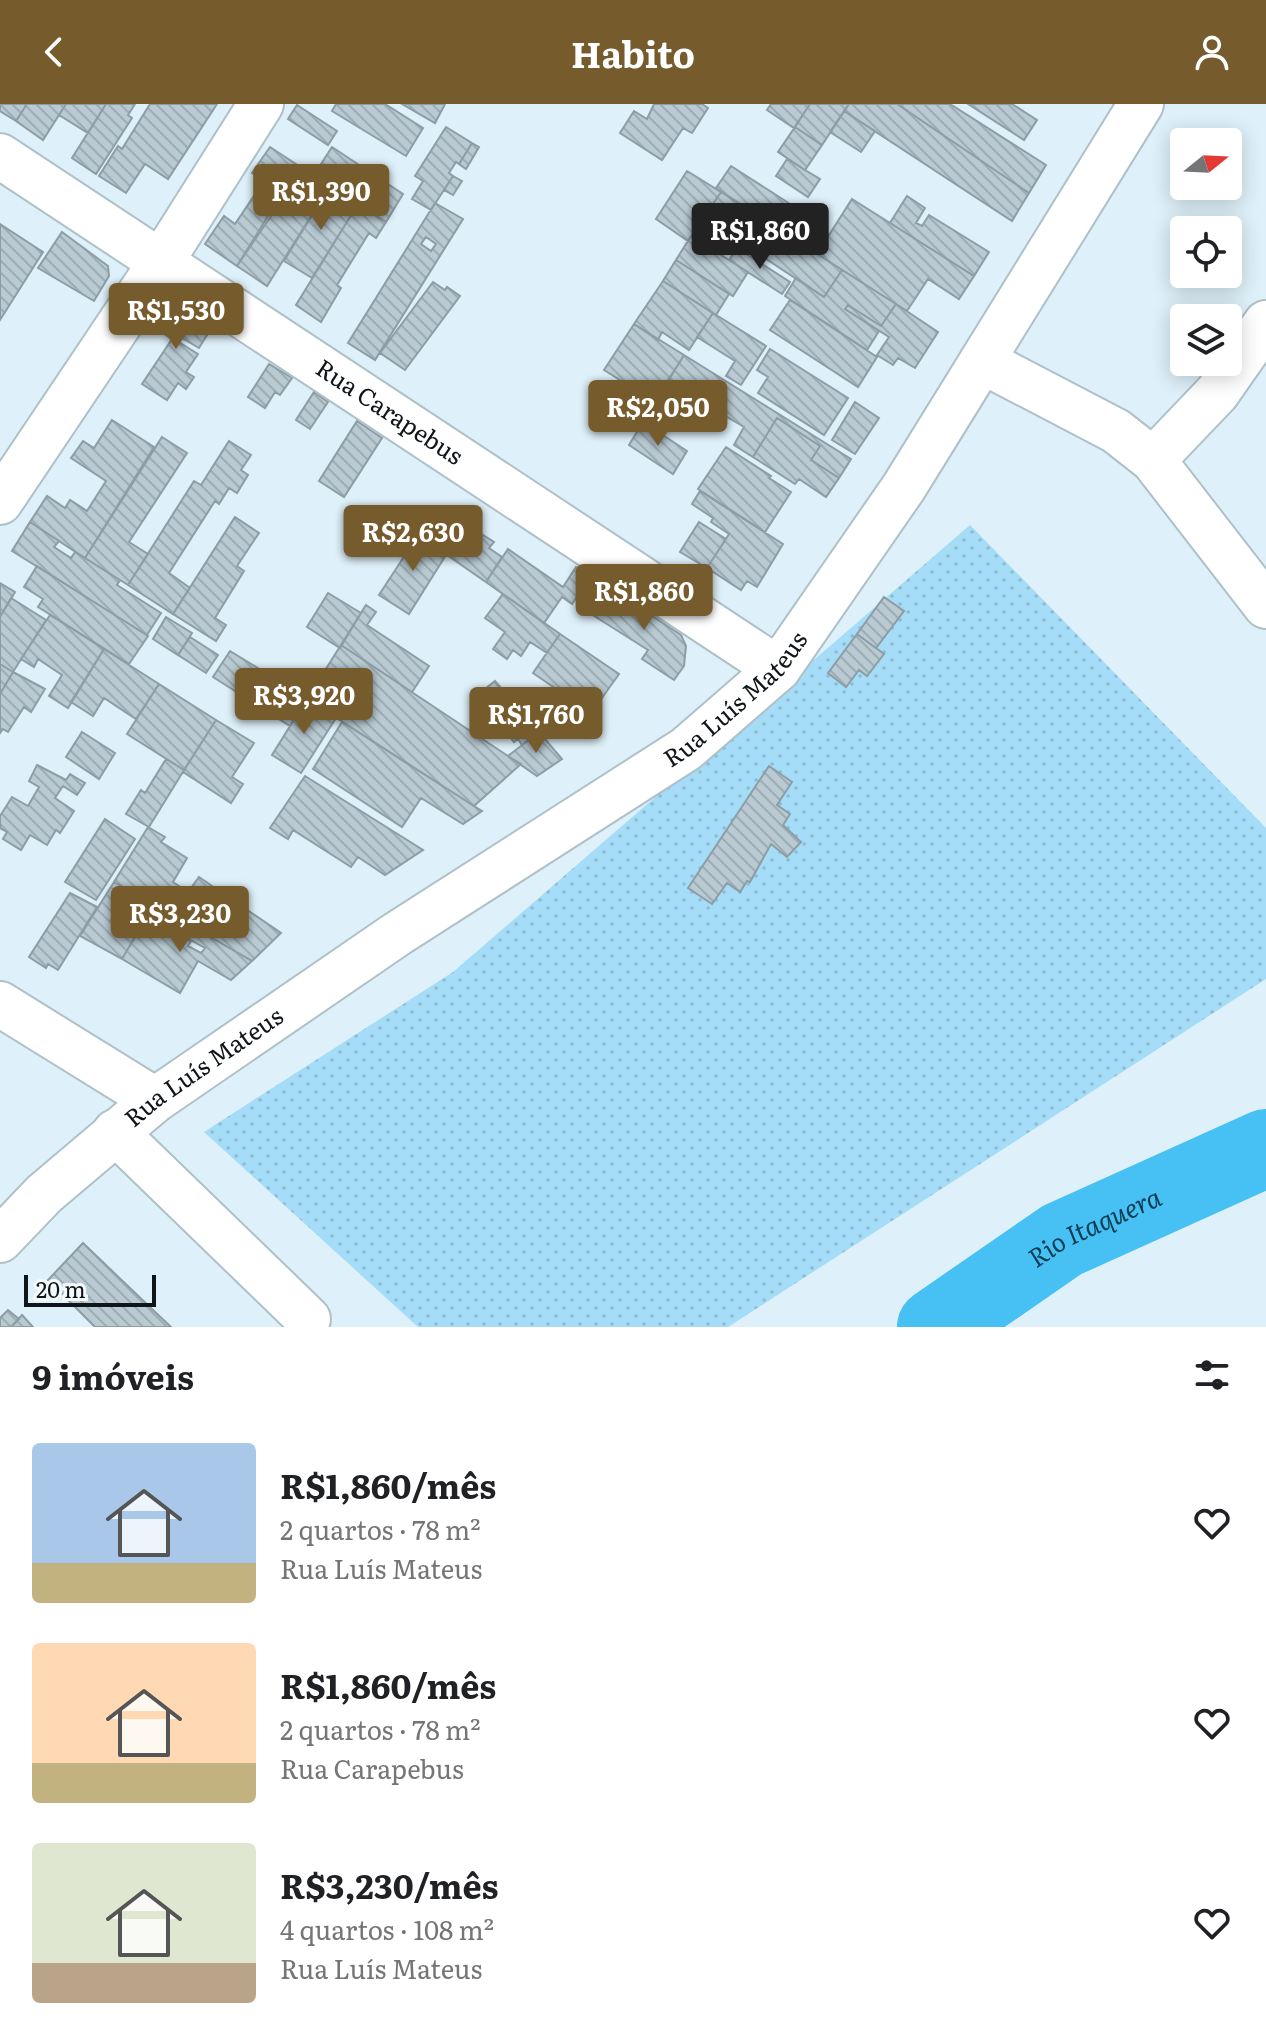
<!DOCTYPE html>
<html lang="pt">
<meta charset="utf-8">
<style>
:root{--surface:#fff;--page:#f6f6f6;--text:#202124;--muted:#757577;--accent:#765b2d}
body{margin:0;font-family:Literata,serif;background:var(--page);color:var(--text);height:100vh;display:flex;flex-direction:column;font-size:30px;white-space:nowrap}
*{box-sizing:border-box;margin:0}
p{font-size:26px;color:var(--muted)}
.icon{flex:none;width:44px;height:44px;fill:none;stroke:currentColor;stroke-width:2;stroke-linecap:round;stroke-linejoin:round}
.map{position:relative;height:1223px;overflow:hidden}
.drawer{display:flex;flex-direction:column;background:var(--surface);flex:1}
.drawer>*{flex:none}
.needle{width:52px;rotate:72deg}
.controls{position:absolute;left:1170px;top:24px;display:grid;gap:16px}
.controls a{display:grid;place-items:center;width:72px;height:72px;border-radius:8px;background:var(--surface);box-shadow:0 4px 20px #0003;font-size:40px}
.scale{position:absolute;left:24px;bottom:20px;width:132px;box-sizing:border-box;padding-left:8px;border:4px solid #0f1518;border-top:0;font-size:22px;line-height:28px;white-space:nowrap;color:#0f1518;-webkit-text-stroke:6px #f4fbfe;paint-order:stroke}
.price{position:absolute;translate:-50% -68px;padding:0 18px;border-radius:8px;background:var(--accent);color:#fff;font-size:26px;line-height:52px;filter:drop-shadow(0 2px 4px #0008)}
.price::after{content:'';position:absolute;left:50%;top:48px;width:24px;height:18px;margin-left:-12px;background:inherit;clip-path:polygon(0 0,100% 0,50% 100%)}
.price.selected{background:#222;color:#fff}
ul{padding:0;list-style:none}
li{display:flex;align-items:center;gap:24px;height:200px;padding:0 32px}
li span{display:grid;place-items:center;flex:none;width:224px;height:160px;border-radius:8px;color:#555}
li>.icon{margin-inline-start:auto}
span .icon{width:96px;height:96px;fill:#fffc;stroke-width:1}
li b{font-size:34px}
h2{display:flex;justify-content:space-between;align-items:center;height:96px;padding:0 32px;font-size:34px}
header{display:flex;justify-content:space-between;align-items:center;height:104px;padding:0 32px;background:var(--accent);color:#fff;font-size:36px;font-weight:700}
.map>svg:first-child{display:block}
.grass{fill:url(#grass-dots)}
.lines{fill:none;stroke-linecap:round;stroke-linejoin:round}
.river{stroke:#47c1f4;stroke-width:78}
.building{fill:url(#building-back-hatch);stroke:#8d9da6;stroke-width:2;fill-rule:evenodd}
.minor-casing{stroke:#aec0c8;stroke-width:48}
.major-casing{stroke:#aec0c8;stroke-width:48}
.minor{stroke:#fff;stroke-width:44}
.major{stroke:#fff;stroke-width:44}
.labels{text-anchor:middle;stroke-width:6;stroke-linejoin:round;paint-order:stroke}
.street-label{font-size:24px;fill:#0f1518;stroke:#f4fbfe}
.water-label{font-size:26px;font-style:italic;fill:#083e53;stroke:#f4fbfe}
</style>
<header><svg class="icon" aria-label="back" viewBox="0 0 24 24"><path d="M15 5l-7 7 7 7"/></svg>Habito<svg class="icon" aria-label="person" viewBox="0 0 24 24"><circle cx="12" cy="8" r="4"/><path d="M4 21q1-7 8-7t8 7"/></svg></header>
<div class="map">
<svg width="1266" height="1223" viewBox="0 0 1266 1223">
<defs>
<pattern id="grass-dots" width="8" height="8" patternUnits="userSpaceOnUse" patternTransform="scale(2)"><rect width="8" height="8" fill="#a5dcf7"/><path d="M2 2h.1M6 6h.1" fill="none" stroke="#8dbcd3" stroke-width="1.8" stroke-linecap="round"/></pattern>
<pattern id="building-back-hatch" width="6" height="6" patternUnits="userSpaceOnUse" patternTransform="scale(2)"><rect width="6" height="6" fill="#b9cad3"/><path d="M-1 5l2 2M0 0l6 6M5-1l2 2" fill="none" stroke="#9eadb4"/></pattern>
</defs>
<rect width="100%" height="100%" fill="#def0f9"/>
<path class="grass" d="M970,421L1266,724V875L728,1223H418L204,1028L453,868Z"/>
<g class="lines">
<path class="river" id="s1" d="M936,1223L1062,1136L1266,1044"/>
</g>
<path class="building" d="M0,0H27L16,17L0,7Z
M27,0H66L43,36L16,17Z
M66,0H106L88,29L59,11Z
M106,0H135L128,11L132,14L96,70L72,54Z
M150,0H217L168,75L145,60L126,89L99,72L118,42L122,45Z
M336,0H385L423,24L406,52L332,7Z
M402,0H445L435,19Z
M654,0H702L708,4L692,29L683,24L662,56L620,29L634,7L647,15Z
M771,0H810L794,24L767,6Z
M810,0H849L822,41L795,23Z
M849,0H897L1029,89L1012,117L844,7Z
M897,0H950L1046,61L1029,89Z
M968,0H1012L1037,16L1024,36Z
M297,1L337,27L328,41L288,15Z
M844,7L875,27L861,48L830,28Z
M446,23L472,39L459,60L456,58L449,69L453,72L431,106L412,95L423,77L415,72Z
M795,23L822,41L805,66L778,48Z
M472,39L479,43L466,65L459,60Z
M270,43L299,62L237,162L205,140L224,112L235,120L264,77L252,69Z
M332,43L403,90L386,118L314,71Z
M787,55L820,75L808,93L776,72Z
M731,62L801,107L786,130L716,84Z
M303,65L330,82L267,182L237,162Z
M687,67L721,88L688,137L656,115Z
M453,72L462,77L453,91L444,86Z
M330,82L358,100L312,174L284,157Z
M721,88L842,166L824,193L728,130L717,148L691,132Z
M907,92L925,104L916,119L922,122L929,111L989,148L974,172L890,119Z
M852,95L974,172L959,195L928,175L907,207L817,150Z
M435,99L463,115L375,256L348,239ZM426,133L436,140L431,147L421,140Z
M358,100L386,118L376,134L369,129L337,181L341,184L321,218L296,201Z
M0,120L43,148L0,216Z
M62,128L108,162L109,172L94,197L38,164Z
M691,132L748,168L733,192L676,156Z
M737,144L790,178L782,190L729,156Z
M676,156L729,190L716,211L663,177Z
M842,166L896,200L881,222L848,201L845,205L879,227L867,246L785,192L796,174L824,193Z
M663,177L713,209L689,246L662,228L658,236L634,220Z
M433,178L445,186L447,183L460,192L405,266L380,249Z
M790,196L877,253L858,283L770,226Z
M172,197L212,223L199,244L180,233L177,237L198,250L186,268L194,273L186,285L178,279L167,296L142,280L172,235L155,224Z
M896,200L938,228L915,264L898,254L893,261L877,251L889,233L845,205L848,201L881,222Z
M713,209L766,242L741,281L726,272L735,257L697,233Z
M634,220L684,251L655,298L604,266Z
M770,245L848,294L824,331L758,289L768,273L757,266Z
M684,251L851,355L839,374L811,356L820,342L777,314L753,353L734,341L744,323L715,306L710,315L679,294L682,288L667,278Z
M269,260L292,274L280,291L275,288L265,304L248,293Z
M314,288L328,298L310,325L296,316Z
M855,298L879,314L855,350L832,336Z
M777,314L820,342L811,356L839,374L826,393L799,375L795,380L753,353Z
M112,316L154,343L85,454L30,418L47,392L65,404L70,396L87,407L106,377L71,354L83,337L94,344Z
M357,317L382,334L344,393L319,377Z
M643,318L687,347L673,370L629,341Z
M162,333L187,349L129,438L148,450L128,481L85,454Z
M229,337L251,351L241,366L248,371L237,389L229,384L219,400L215,397L169,469L190,484L173,510L128,481L194,377L201,381Z
M726,343L771,372L769,374L791,388L765,428L698,385Z
M700,387L783,440L757,483L747,477L741,486L707,464L729,430L711,418L713,414L692,400Z
M436,411L476,439L483,431L494,438L489,444L502,453L486,478L421,433Z
M235,413L259,429L237,462L244,467L215,514L226,521L216,537L173,510Z
M30,418L59,437L54,443L71,454L75,448L120,476L117,481L161,509L147,531L12,447Z
M699,418L726,435L707,464L680,448Z
M412,427L446,451L409,510L379,491L407,448L401,445Z
M508,445L563,483L576,463L591,472L572,500L562,493L544,519L486,478Z
M37,462L148,532L129,560L38,503L43,495L24,483Z
M0,479L15,488L0,513Z
M608,483L681,531L686,542L684,562L674,576L642,555L648,546L591,510Z
M328,489L361,509L340,544L307,523Z
M503,490L560,530L547,549L530,538L521,552L513,546L507,555L493,545L505,528L485,514Z
M884,493L904,507L876,544L857,530Z
M11,494L46,516L13,568L0,560V513Z
M366,501L376,508L367,521L429,562L412,588L341,541Z
M50,511L104,545L68,604L49,592L62,571L38,555L34,563L21,555Z
M166,513L192,529L178,551L153,535Z
M560,530L619,570L602,594L588,585L578,600L533,569Z
M857,530L884,550L867,572L859,566L846,583L828,569Z
M190,533L218,551L206,569L178,551Z
M341,541L508,652L521,660L474,702L307,595Z
M104,545L159,580L136,615L104,594L93,612L71,598Z
M230,547L266,569L262,577L284,591L288,584L307,595L290,622L213,573Z
M0,560L13,568L0,590Z
M13,568L45,585L31,608L24,603L8,628L3,625L0,629V590Z
M495,577L539,628L522,641L518,635L514,638L506,628L509,626L506,623L499,629L490,617L496,612L488,600L483,604L475,593Z
M159,580L216,616L184,666L127,630Z
M307,595L336,614L301,669L272,651Z
M216,616L254,639L232,673L243,680L231,699L183,668Z
M342,618L474,702L482,707L463,720L421,694L402,723L313,665Z
M82,628L115,649L99,675L66,653Z
M539,628L562,655L537,672L508,652Z
M166,655L184,666L149,723L126,710L141,686L145,689Z
M37,661L66,676L70,670L85,679L77,691L63,682L55,694L74,707L60,729L56,726L47,741L30,731L21,746L3,735L7,728L0,724V712L12,693L28,702L39,683L29,677Z
M769,662L792,678L777,701L790,710L783,721L801,738L787,753L771,740L750,778L747,777L740,788L727,779L712,800L688,784Z
M305,672L423,746L385,771L358,753L351,763L293,726L288,735L270,724Z
M105,715L135,735L96,796L65,778Z
M148,723L165,733L161,738L187,754L173,778L188,788L172,811L114,778Z
M199,773L281,829L252,857L172,811Z
M114,778L128,786L111,816L137,830L122,855L80,832Z
M70,789L97,803L58,866L48,860L46,864L29,853Z
M147,812L191,837L188,842L201,849L205,844L178,829L184,818L252,857L231,876L198,857L180,889L122,855Z
M83,1139L132,1186L171,1223H95L48,1176Z
M8,1206L19,1215L11,1223H0V1214Z
M22,1211L33,1223H11Z"/>
<g class="lines">
<g class="minor-casing">
<g id="minor">
<path id="s2" d="M0,52L778,565"/>
<path d="M982,257L1116,327L1153,356L1266,502"/>
<path d="M1153,356L1217,289L1266,219"/>
<path d="M0,398L161,158L261,0"/>
<path d="M0,900L155,996"/>
<path d="M115,1028L308,1215"/>
</g>
</g>
<g class="major-casing">
<g id="major">
<path id="s3" d="M0,1136L44,1090L155,996L397,830L686,645L778,565L904,383L1141,0"/>
</g>
</g>
<use href="#minor" class="minor"/>
<use href="#major" class="major"/>
</g>
<g class="labels">
<g class="street-label">
<text dy="8" stroke="none"><textPath href="#s2" startOffset="466">Rua Carapebus</textPath></text>
<text dy="8" stroke="none"><textPath href="#s3" startOffset="916">Rua Luís Mateus</textPath></text>
<text dy="8" stroke="none"><textPath href="#s3" startOffset="268">Rua Luís Mateus</textPath></text>
</g>
<g class="water-label">
<text dy="9" stroke="none"><textPath href="#s1" startOffset="188">Rio Itaquera</textPath></text>
</g>
</g>
</svg>
<div class="controls">
<a><svg class="needle" viewBox="-14 -14 28 28"><path d="M0-13l5 13h-10z" fill="#e53935"/><path d="M0 13l5-13h-10z" fill="#757577"/></svg></a>
<a><svg class="icon" aria-label="locate" viewBox="0 0 24 24"><circle cx="12" cy="12" r="6"/><path d="M12 2v4M12 18v4M2 12h4M18 12h4"/></svg></a>
<a><svg class="icon" aria-label="layers" viewBox="0 0 24 24"><path d="M12 4l9 5-9 5-9-5zM3 14l9 5 9-5"/></svg></a>
</div>
<div class="scale">20 m</div>
<b class="price" style="left:321px;top:128px">R$1,390</b>
<b class="price selected" style="left:760px;top:167px">R$1,860</b>
<b class="price" style="left:176px;top:247px">R$1,530</b>
<b class="price" style="left:658px;top:344px">R$2,050</b>
<b class="price" style="left:413px;top:469px">R$2,630</b>
<b class="price" style="left:644px;top:528px">R$1,860</b>
<b class="price" style="left:304px;top:632px">R$3,920</b>
<b class="price" style="left:536px;top:651px">R$1,760</b>
<b class="price" style="left:180px;top:850px">R$3,230</b>
</div>
<section class="drawer">
<h2>9 imóveis<svg class="icon" aria-label="filters" viewBox="0 0 24 24"><path d="M4 7h16M4 17h16"/><circle cx="9" cy="7" r="2"/><circle cx="15" cy="17" r="2"/></svg></h2>
<ul>
<li><span style="background:linear-gradient(#a9c7e8 75%,#c2b280 0)"><svg class="icon" aria-label="home" viewBox="0 0 24 24"><path d="M3 11l9-7 9 7M6 9v11h12V9"/></svg></span><div><b>R$1,860/mês</b><p>2 quartos · 78 m²</p><p>Rua Luís Mateus</p></div><svg class="icon" aria-label="heart" viewBox="0 0 24 24"><path d="M12 20l-8-8c-3-5 5-10 8-4 3-6 11-1 8 4z"/></svg></li>
<li><span style="background:linear-gradient(#ffd9b3 75%,#c2b280 0)"><svg class="icon" aria-label="home" viewBox="0 0 24 24"><path d="M3 11l9-7 9 7M6 9v11h12V9"/></svg></span><div><b>R$1,860/mês</b><p>2 quartos · 78 m²</p><p>Rua Carapebus</p></div><svg class="icon" aria-label="heart" viewBox="0 0 24 24"><path d="M12 20l-8-8c-3-5 5-10 8-4 3-6 11-1 8 4z"/></svg></li>
<li><span style="background:linear-gradient(#dfe7d0 75%,#b9a48a 0)"><svg class="icon" aria-label="home" viewBox="0 0 24 24"><path d="M3 11l9-7 9 7M6 9v11h12V9"/></svg></span><div><b>R$3,230/mês</b><p>4 quartos · 108 m²</p><p>Rua Luís Mateus</p></div><svg class="icon" aria-label="heart" viewBox="0 0 24 24"><path d="M12 20l-8-8c-3-5 5-10 8-4 3-6 11-1 8 4z"/></svg></li>
</ul>
</section>
